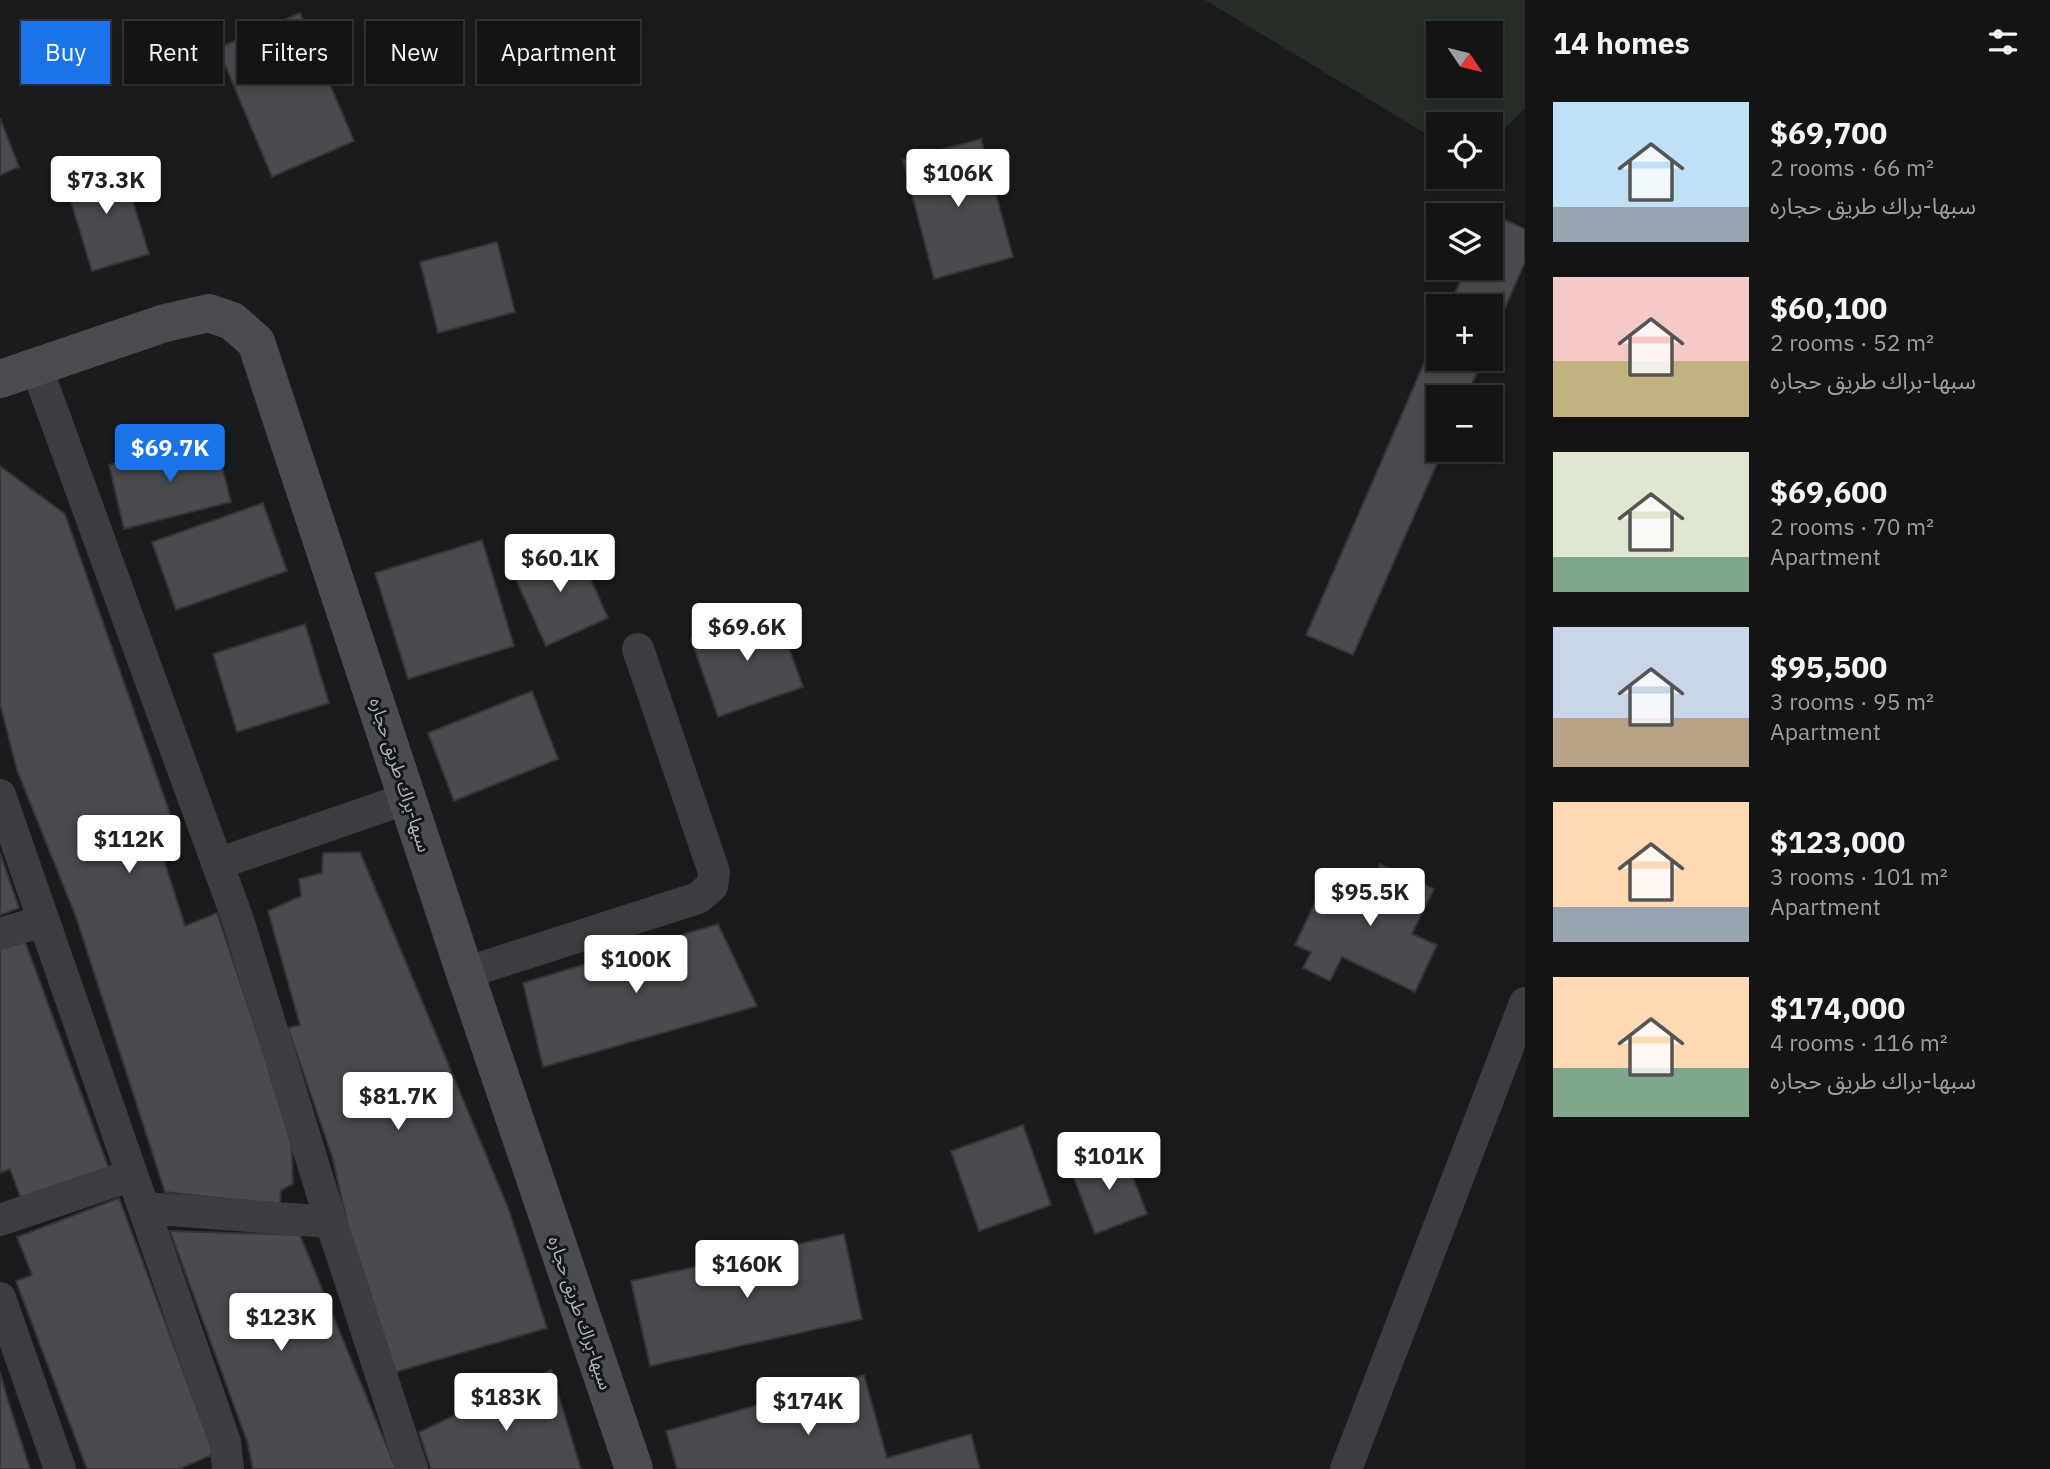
<!DOCTYPE html>
<meta charset="utf-8">
<style>
:root{--surface:#141415;--page:#212122;--text:#f1f3f6;--muted:#9d9ea0;--line:#333334;--accent:#1a73e8}
body{margin:0;font-family:"IBM Plex Sans","Noto Sans Arabic",sans-serif;background:var(--page);color:var(--text);height:100vh;display:flex;flex-direction:column;font-size:26px;white-space:nowrap}
*{box-sizing:border-box;margin:0}
p{font-size:23px;color:var(--muted)}
.icon{flex:none;width:38px;height:38px;fill:none;stroke:currentColor;stroke-width:2;stroke-linecap:round;stroke-linejoin:round}
.map{position:relative;flex:1;overflow:hidden}
.side{display:flex;flex-direction:column;background:var(--surface);width:525px}
.side>*{flex:none}
.top-card{position:absolute;left:21px;top:21px;width:665px;height:63px;display:flex;gap:14px}
.needle{width:46px;rotate:125deg}
.tools{position:absolute;left:1426px;top:21px;display:grid;gap:14px}
.tools a{display:grid;place-items:center;width:77px;height:77px;border-radius:0px;background:var(--surface);box-shadow:0 4px 10px #0003,0 0 0 2px var(--line);font-size:35px}
.price{position:absolute;translate:-50% -60px;padding:0 16px;border-radius:7px;background:#fff;color:#222;font-size:23px;line-height:46px;filter:drop-shadow(0 2px 4px #0008)}
.price::after{content:'';position:absolute;left:50%;top:42px;width:21px;height:16px;margin-left:-10px;background:inherit;clip-path:polygon(0 0,100% 0,50% 100%)}
.price.selected{background:var(--accent);color:#fff}
ul{padding:0;list-style:none}
li{display:flex;align-items:center;gap:21px;height:175px;padding:0 28px}
li span{display:grid;place-items:center;flex:none;width:196px;height:140px;border-radius:0px;color:#555}
li>.icon{margin-inline-start:auto}
span .icon{width:84px;height:84px;fill:#fffc;stroke-width:1}
li b{font-size:30px}
h2{display:flex;justify-content:space-between;align-items:center;height:84px;padding:0 28px;font-size:30px}
.tag{padding:0 24px;border-radius:0px;background:var(--surface);box-shadow:0 4px 10px #0003,0 0 0 2px var(--line);font-size:24px;line-height:63px}
.tag.selected{background:var(--accent);color:#fff}
main{display:flex;flex:1;min-height:0}
.map>svg:first-child{display:block}
.green{fill:#272e27;fill-rule:evenodd}
.building{fill:#4a4b4f;stroke:#353538;stroke-width:2}
.lines{fill:none;stroke-linecap:round;stroke-linejoin:round}
.street{stroke:#3c3d41;stroke-width:32}
.secondary{stroke:#4a4c51;stroke-width:38}
.labels{text-anchor:middle;stroke-width:6;stroke-linejoin:round;paint-order:stroke}
.street-label{font-size:18px;fill:#aeb3bb;stroke:#151617}
</style>
<main>
<div class="map">
<svg width="1525" height="1469" viewBox="0 0 1525 1469">
<rect width="100%" height="100%" fill="#1a1b1c"/>
<path class="green" d="M1205,0H1525V108L1491,142V124H1438V141ZM1438,33H1491V86H1438Z"/>
<path class="building" d="M300,13L354,141L272,177L218,48Z
M0,118L19,167L0,175Z
M981,139L1013,257L934,279L903,160Z
M121,162L149,254L92,271L64,179Z
M1490,213L1525,229V262L1491,340V306H1449L1466,268H1491Z
M497,242L515,312L438,333L420,262Z
M1438,331V359H1483L1466,397H1438V450H1443L1353,655L1306,635Z
M215,438L231,502L124,529L109,465Z
M0,466L65,514L175,828L156,835L185,926L217,913L291,1134L293,1184L281,1190L280,1205L165,1192L76,917L17,770L0,704Z
M263,503L287,571L176,610L152,542Z
M482,540L514,646L408,679L375,573Z
M575,543L608,618L546,646L512,571Z
M775,609L803,687L718,717L691,639Z
M305,624L329,703L237,732L213,654Z
M532,691L558,759L454,801L428,733Z
M360,852L509,1210L547,1328L382,1376L332,1156L288,1028L300,1025L268,911L301,896L299,879L322,873L323,853Z
M0,853L19,908L0,915Z
M1380,864L1434,889L1412,934L1437,945L1415,992L1342,957L1330,981L1303,968L1311,952L1295,945L1329,873L1367,891Z
M718,924L757,1006L543,1067L523,983Z
M23,936L109,1169L22,1201L10,1169L0,1173V944Z
M1023,1125L1051,1205L979,1231L951,1151Z
M1123,1150L1147,1214L1095,1234L1071,1170Z
M119,1198L214,1454L179,1469H87L16,1281L32,1275L17,1237Z
M170,1231L300,1235L396,1469H253L247,1441Z
M844,1234L862,1319L650,1366L631,1281Z
M551,1370L581,1469H431L419,1432Z
M0,1372L6,1394L30,1469H0Z
M864,1375L887,1458L971,1434L980,1469H677L666,1431Z"/>
<g class="lines">
<path class="street" d="M36,366L238,920L331,1222L412,1469
M0,795L225,1442L228,1469
M217,864L408,798
M0,934L43,921
M465,973L698,898L712,886L714,872L638,649
M144,1208L331,1222
M0,1220L132,1175
M0,1298L60,1469
M1346,1469L1525,1003"/>
<path class="secondary" d="M0,379L165,323L209,313L232,321L256,342L465,973L634,1469"/>
</g>
<g class="labels">
<g class="street-label">
<text transform="translate(400 775) rotate(72)" y="6">سبها-براك طريق حجاره</text>
<text transform="translate(580 1313) rotate(71)" y="6">سبها-براك طريق حجاره</text>
</g>
</g>
</svg>
<div class="tools">
<a><svg class="needle" viewBox="-14 -14 28 28"><path d="M0-13l5 13h-10z" fill="#e53935"/><path d="M0 13l5-13h-10z" fill="#9d9ea0"/></svg></a>
<a><svg class="icon" aria-label="locate" viewBox="0 0 24 24"><circle cx="12" cy="12" r="6"/><path d="M12 2v4M12 18v4M2 12h4M18 12h4"/></svg></a>
<a><svg class="icon" aria-label="layers" viewBox="0 0 24 24"><path d="M12 4l9 5-9 5-9-5zM3 14l9 5 9-5"/></svg></a>
<a>+</a>
<a>−</a>
</div>
<b class="price" style="left:958px;top:209px">$106K</b>
<b class="price" style="left:106px;top:216px">$73.3K</b>
<b class="price selected" style="left:170px;top:484px">$69.7K</b>
<b class="price" style="left:560px;top:594px">$60.1K</b>
<b class="price" style="left:747px;top:663px">$69.6K</b>
<b class="price" style="left:129px;top:875px">$112K</b>
<b class="price" style="left:1370px;top:928px">$95.5K</b>
<b class="price" style="left:636px;top:995px">$100K</b>
<b class="price" style="left:398px;top:1132px">$81.7K</b>
<b class="price" style="left:1109px;top:1192px">$101K</b>
<b class="price" style="left:747px;top:1300px">$160K</b>
<b class="price" style="left:281px;top:1353px">$123K</b>
<b class="price" style="left:506px;top:1433px">$183K</b>
<b class="price" style="left:808px;top:1437px">$174K</b>
<div class="top-card">
<a class="tag selected">Buy</a>
<a class="tag">Rent</a>
<a class="tag">Filters</a>
<a class="tag">New</a>
<a class="tag">Apartment</a>
</div>
</div>
<section class="side">
<h2>14 homes<svg class="icon" aria-label="filters" viewBox="0 0 24 24"><path d="M4 7h16M4 17h16"/><circle cx="9" cy="7" r="2"/><circle cx="15" cy="17" r="2"/></svg></h2>
<ul>
<li><span style="background:linear-gradient(#bfe0f5 75%,#9aa5b1 0)"><svg class="icon" aria-label="home" viewBox="0 0 24 24"><path d="M3 11l9-7 9 7M6 9v11h12V9"/></svg></span><div><b>$69,700</b><p>2 rooms · 66 m²</p><p>سبها-براك طريق حجاره</p></div></li>
<li><span style="background:linear-gradient(#f6c9c9 60%,#c2b280 0)"><svg class="icon" aria-label="home" viewBox="0 0 24 24"><path d="M3 11l9-7 9 7M6 9v11h12V9"/></svg></span><div><b>$60,100</b><p>2 rooms · 52 m²</p><p>سبها-براك طريق حجاره</p></div></li>
<li><span style="background:linear-gradient(#dfe7d0 75%,#7fa58c 0)"><svg class="icon" aria-label="home" viewBox="0 0 24 24"><path d="M3 11l9-7 9 7M6 9v11h12V9"/></svg></span><div><b>$69,600</b><p>2 rooms · 70 m²</p><p>Apartment</p></div></li>
<li><span style="background:linear-gradient(#c9d6e8 65%,#b9a48a 0)"><svg class="icon" aria-label="home" viewBox="0 0 24 24"><path d="M3 11l9-7 9 7M6 9v11h12V9"/></svg></span><div><b>$95,500</b><p>3 rooms · 95 m²</p><p>Apartment</p></div></li>
<li><span style="background:linear-gradient(#ffd9b3 75%,#9aa5b1 0)"><svg class="icon" aria-label="home" viewBox="0 0 24 24"><path d="M3 11l9-7 9 7M6 9v11h12V9"/></svg></span><div><b>$123,000</b><p>3 rooms · 101 m²</p><p>Apartment</p></div></li>
<li><span style="background:linear-gradient(#ffd9b3 65%,#7fa58c 0)"><svg class="icon" aria-label="home" viewBox="0 0 24 24"><path d="M3 11l9-7 9 7M6 9v11h12V9"/></svg></span><div><b>$174,000</b><p>4 rooms · 116 m²</p><p>سبها-براك طريق حجاره</p></div></li>
</ul>
</section>
</main>
